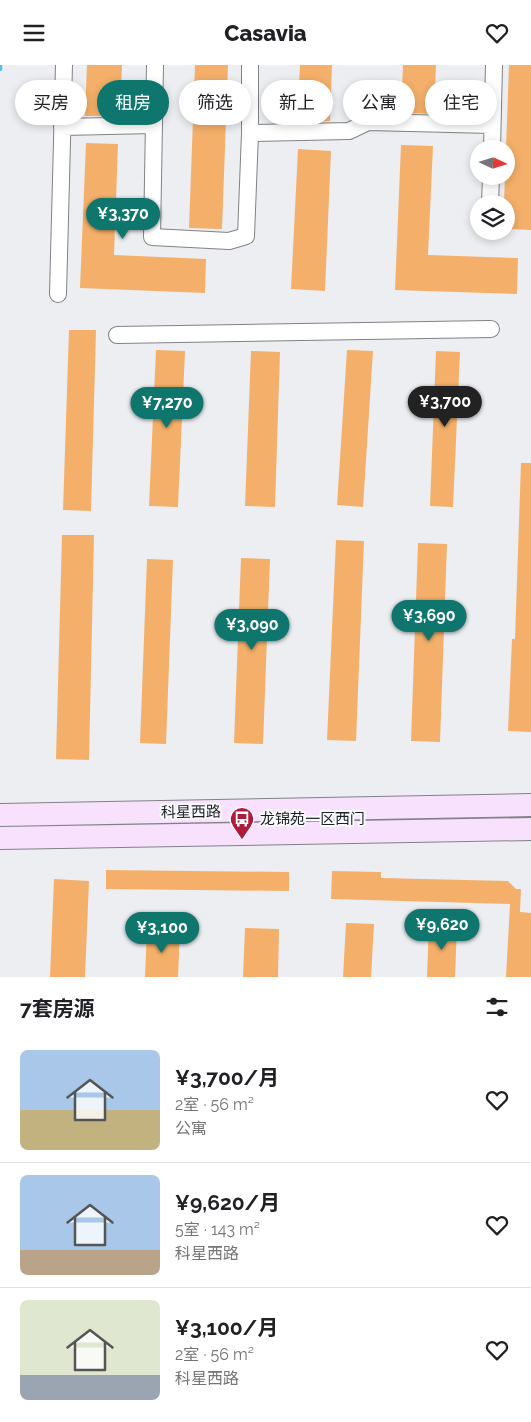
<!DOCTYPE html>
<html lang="zh">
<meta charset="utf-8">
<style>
:root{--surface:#fff;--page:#f2f2f2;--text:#202124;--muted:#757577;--line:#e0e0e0;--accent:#0f766e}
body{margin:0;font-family:Raleway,"Noto Sans SC",sans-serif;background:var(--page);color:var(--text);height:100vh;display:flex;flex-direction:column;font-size:19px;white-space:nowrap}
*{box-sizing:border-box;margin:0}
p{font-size:16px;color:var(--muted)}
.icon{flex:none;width:28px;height:28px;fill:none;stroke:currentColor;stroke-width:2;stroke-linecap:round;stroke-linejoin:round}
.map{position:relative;height:912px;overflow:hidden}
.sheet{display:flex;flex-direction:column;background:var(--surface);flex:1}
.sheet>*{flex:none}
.guide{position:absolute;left:15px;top:15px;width:501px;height:45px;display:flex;gap:10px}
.needle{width:32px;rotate:94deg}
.tools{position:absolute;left:470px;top:75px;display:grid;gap:10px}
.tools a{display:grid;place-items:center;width:45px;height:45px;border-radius:50%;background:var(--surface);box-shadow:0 2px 8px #0003;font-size:25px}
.price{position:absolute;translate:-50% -42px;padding:0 11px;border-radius:18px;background:var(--accent);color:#fff;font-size:16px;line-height:32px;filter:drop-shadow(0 1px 2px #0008)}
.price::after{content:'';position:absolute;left:50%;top:30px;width:15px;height:11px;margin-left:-8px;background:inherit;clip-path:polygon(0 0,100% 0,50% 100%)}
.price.on{background:#222;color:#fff}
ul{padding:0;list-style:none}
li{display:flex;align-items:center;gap:15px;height:125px;padding:0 20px}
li+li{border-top:1px solid var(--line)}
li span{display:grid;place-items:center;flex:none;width:140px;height:100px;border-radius:8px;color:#555}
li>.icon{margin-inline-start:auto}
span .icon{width:60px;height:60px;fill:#fffc;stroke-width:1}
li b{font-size:21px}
h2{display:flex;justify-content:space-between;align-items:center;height:60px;padding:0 20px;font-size:21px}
.tag{padding:0 18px;border-radius:22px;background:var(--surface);box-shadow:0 2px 8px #0003;font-size:18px;line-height:45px}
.tag.on{background:var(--accent);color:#fff}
header{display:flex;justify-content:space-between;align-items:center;height:65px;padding:0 20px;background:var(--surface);font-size:22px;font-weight:800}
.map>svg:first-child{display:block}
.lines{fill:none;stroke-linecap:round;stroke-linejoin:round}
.stream{stroke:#50c0eb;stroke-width:4.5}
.building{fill:#f4b06a}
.street-casing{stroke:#818286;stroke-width:18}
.secondary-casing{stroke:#818286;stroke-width:24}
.street{stroke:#fff;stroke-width:16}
.secondary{stroke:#f7e1fc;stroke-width:22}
.labels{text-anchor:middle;stroke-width:4;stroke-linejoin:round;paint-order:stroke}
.street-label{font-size:15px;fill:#1e1f21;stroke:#fafbff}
.poi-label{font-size:15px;fill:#1e1f21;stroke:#fafbff;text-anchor:start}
</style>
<header><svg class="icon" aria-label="menu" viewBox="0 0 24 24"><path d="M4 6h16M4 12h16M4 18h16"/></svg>Casavia<svg class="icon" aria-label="heart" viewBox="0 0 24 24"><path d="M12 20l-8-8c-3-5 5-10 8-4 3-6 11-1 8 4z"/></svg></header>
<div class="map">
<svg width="531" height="912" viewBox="0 0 531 912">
<rect width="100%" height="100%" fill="#eceef2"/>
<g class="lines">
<path class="stream" d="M0,4V0"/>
</g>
<path class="building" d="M87,0H122L120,51H85Z
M195,0H228L222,164L189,163Z
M300,0H332L330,56L297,57Z
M403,0H436L434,49L401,48Z
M509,0H531V165L506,164V139H504Z
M86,78L118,79L114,190L206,194L205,228L80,223Z
M401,80L433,81L428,190L518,193L517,229L395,225Z
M298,84L331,86L325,226L291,224Z
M69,265H96L91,446L63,445Z
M156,285L185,286L178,442L149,441Z
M347,285L373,286L363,442L337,440Z
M251,286L280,287L275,442L245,441Z
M436,286L460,287L453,442L430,441Z
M521,398H531V667L508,666L512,574H515Z
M62,470H94L89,695L56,694Z
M336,475L364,476L356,676L327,675Z
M418,478L447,479L440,677L411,676Z
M241,493L270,494L263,679L234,678Z
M147,494L173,495L166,679L140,678Z
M106,805L289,807V826L106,824Z
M332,806L381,807V813L508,816L516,824H521L520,847L531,848V912H506L510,839L331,834Z
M54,814L89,816L85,912H50Z
M346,858L374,859L371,912H343Z
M429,859L457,861L455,912H427Z
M245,863L279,864L278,912H243Z
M147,865L180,866L178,912H145Z"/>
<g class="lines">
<g class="street-casing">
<path id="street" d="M155,0L152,172L229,176L246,171L250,68V0
M62,62L154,60
M250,68L349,66L368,57L492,60
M492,84L494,0
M490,139L491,111
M58,229L64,0
M117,270L491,264"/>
</g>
<g class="secondary-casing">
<path id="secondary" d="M0,750L531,740
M0,773L531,764"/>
</g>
<use href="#street" class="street"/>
<use href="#secondary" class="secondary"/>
</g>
<defs>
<g id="bus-pin" transform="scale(1.25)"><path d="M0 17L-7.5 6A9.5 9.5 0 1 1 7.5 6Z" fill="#af1b3c" stroke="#fafbff"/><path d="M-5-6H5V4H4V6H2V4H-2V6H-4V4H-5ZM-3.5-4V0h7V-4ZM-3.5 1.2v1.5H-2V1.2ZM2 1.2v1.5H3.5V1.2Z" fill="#fff"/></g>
</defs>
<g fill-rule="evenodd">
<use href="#bus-pin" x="242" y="754"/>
</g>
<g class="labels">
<g class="street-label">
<text transform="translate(191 747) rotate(-1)" y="5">科星西路</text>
</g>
<g class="poi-label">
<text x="260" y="759">龙锦苑一区西门</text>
</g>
</g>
</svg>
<div class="tools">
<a><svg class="needle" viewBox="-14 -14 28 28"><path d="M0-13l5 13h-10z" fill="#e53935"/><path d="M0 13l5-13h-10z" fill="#757577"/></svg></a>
<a><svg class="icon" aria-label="layers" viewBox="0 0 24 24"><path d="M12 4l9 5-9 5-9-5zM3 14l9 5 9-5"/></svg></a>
</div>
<b class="price" style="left:123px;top:175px">¥3,370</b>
<b class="price on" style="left:445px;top:363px">¥3,700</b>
<b class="price" style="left:167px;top:364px">¥7,270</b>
<b class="price" style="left:429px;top:577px">¥3,690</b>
<b class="price" style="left:252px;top:586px">¥3,090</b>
<b class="price" style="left:442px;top:886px">¥9,620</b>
<b class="price" style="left:162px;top:889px">¥3,100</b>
<div class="guide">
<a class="tag">买房</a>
<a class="tag on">租房</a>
<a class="tag">筛选</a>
<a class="tag">新上</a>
<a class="tag">公寓</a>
<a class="tag">住宅</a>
</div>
</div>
<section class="sheet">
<h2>7套房源<svg class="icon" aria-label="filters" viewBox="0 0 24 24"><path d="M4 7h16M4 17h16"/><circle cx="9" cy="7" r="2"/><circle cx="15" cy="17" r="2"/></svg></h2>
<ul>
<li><span style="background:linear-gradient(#a9c7e8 60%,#c2b280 0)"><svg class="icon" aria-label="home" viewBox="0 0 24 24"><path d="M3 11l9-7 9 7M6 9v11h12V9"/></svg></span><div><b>¥3,700/月</b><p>2室 · 56 m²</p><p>公寓</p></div><svg class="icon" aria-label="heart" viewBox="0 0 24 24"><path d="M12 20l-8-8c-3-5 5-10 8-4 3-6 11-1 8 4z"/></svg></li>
<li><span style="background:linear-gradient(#a9c7e8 75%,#b9a48a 0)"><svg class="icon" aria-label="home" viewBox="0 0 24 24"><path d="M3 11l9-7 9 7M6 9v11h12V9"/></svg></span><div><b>¥9,620/月</b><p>5室 · 143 m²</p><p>科星西路</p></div><svg class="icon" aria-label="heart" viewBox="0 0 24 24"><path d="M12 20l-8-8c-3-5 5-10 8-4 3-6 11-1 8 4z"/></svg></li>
<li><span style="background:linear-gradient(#dfe7d0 75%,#9aa5b1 0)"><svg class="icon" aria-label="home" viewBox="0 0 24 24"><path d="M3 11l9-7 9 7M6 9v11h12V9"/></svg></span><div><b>¥3,100/月</b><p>2室 · 56 m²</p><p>科星西路</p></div><svg class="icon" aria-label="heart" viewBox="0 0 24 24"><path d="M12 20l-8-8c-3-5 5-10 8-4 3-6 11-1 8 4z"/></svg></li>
</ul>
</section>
